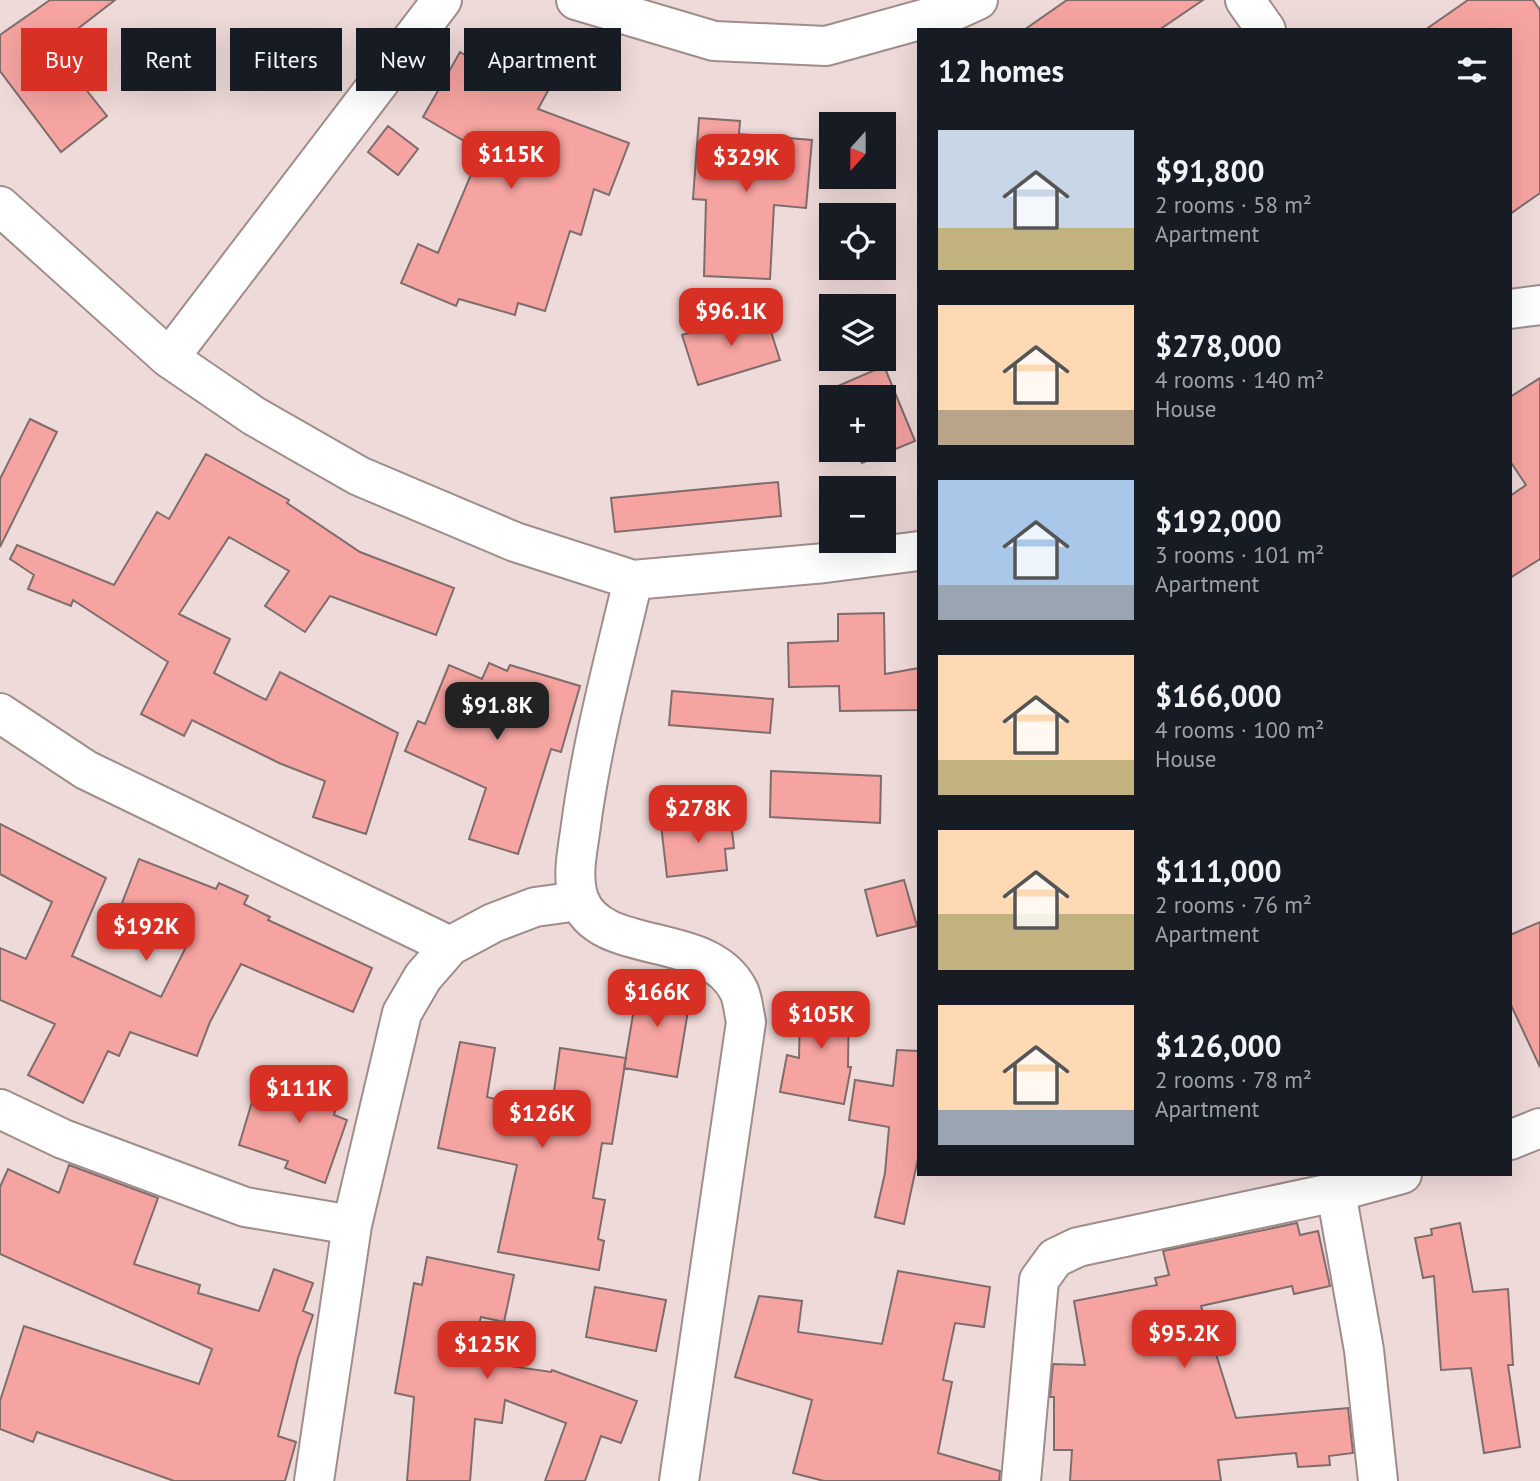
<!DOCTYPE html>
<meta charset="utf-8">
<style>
:root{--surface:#171b24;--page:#20242c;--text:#f1f3f6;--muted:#9ea1a6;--accent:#d93025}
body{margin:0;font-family:"PT Sans",sans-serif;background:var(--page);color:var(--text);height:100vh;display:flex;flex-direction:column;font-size:26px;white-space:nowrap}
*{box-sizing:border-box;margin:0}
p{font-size:23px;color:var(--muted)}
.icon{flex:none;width:38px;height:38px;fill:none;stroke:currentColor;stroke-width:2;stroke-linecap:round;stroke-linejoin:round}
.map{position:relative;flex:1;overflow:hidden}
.details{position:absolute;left:917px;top:28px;width:595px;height:1148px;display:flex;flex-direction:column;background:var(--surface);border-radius:0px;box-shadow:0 7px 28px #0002}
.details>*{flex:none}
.hud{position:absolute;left:21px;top:28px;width:665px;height:63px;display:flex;gap:14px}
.needle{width:46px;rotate:201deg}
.buttons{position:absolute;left:819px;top:112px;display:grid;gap:14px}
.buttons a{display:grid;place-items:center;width:77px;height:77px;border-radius:0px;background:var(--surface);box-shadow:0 7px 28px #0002;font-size:35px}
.price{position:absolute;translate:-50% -60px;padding:0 16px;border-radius:14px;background:var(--accent);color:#fff;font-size:23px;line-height:46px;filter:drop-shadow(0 2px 4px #0008)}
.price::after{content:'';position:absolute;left:50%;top:42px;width:21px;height:16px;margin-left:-10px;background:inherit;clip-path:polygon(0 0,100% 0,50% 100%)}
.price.current{background:#222;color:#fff}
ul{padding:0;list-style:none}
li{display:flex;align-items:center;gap:21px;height:175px;padding:0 21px}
li span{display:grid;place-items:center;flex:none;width:196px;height:140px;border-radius:0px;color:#555}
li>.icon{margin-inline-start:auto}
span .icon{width:84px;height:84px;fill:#fffc;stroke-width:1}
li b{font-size:30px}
h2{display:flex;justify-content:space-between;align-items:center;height:84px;padding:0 21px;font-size:30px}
.tag{padding:0 24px;border-radius:0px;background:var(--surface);box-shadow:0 7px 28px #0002;font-size:24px;line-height:63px}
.tag.current{background:var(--accent);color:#fff}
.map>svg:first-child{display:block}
.building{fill:#f6a4a1;stroke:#7f6d6c;stroke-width:2}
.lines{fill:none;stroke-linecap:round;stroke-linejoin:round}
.minor-casing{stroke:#9f8d8b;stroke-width:42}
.minor{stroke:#fff;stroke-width:38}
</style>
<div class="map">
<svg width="1540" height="1481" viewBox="0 0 1540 1481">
<rect width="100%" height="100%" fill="#eedad8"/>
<path class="building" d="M50,0H115L53,48L107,116L61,152L0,71V35Z
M1067,0H1203L1159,30H1024Z
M1468,0H1533L1540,10V193L1510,214V30H1425Z
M460,52L506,78L512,68L549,89L538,109L629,143L609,195L594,189L581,235L570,231L545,311L518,303L515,315L459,299L456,306L401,283L418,244L438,253L481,151L423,117Z
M699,118L740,121L739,134L812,140L806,208L774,205L770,279L704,276L706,200L693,199Z
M388,126L418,149L398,175L368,152Z
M764,310L780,360L698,385L682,335Z
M884,366L915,441L862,463L856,450H884V397H835L831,389Z
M1540,378V559L1510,578V496L1526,485L1510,461V397Z
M30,419L57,432L0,547V479Z
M206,454L289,500L287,503L360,552L454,588L436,635L330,596L305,632L265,606L289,571L229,537L179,614L230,639L214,673L266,700L280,672L398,733L366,834L313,817L325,781L279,763L192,720L184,736L141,714L168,662L73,600L71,606L28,589L34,575L10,559L17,545L114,585L157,512L169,519Z
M778,482L781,516L615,532L611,498Z
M884,613L885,674L919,668V710L840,711L839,686L789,687L788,643L838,641V614Z
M489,663L507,671L510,665L580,686L561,752L551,749L518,854L469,839L486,788L405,751L418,721L425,724L449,665L482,679Z
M672,691L773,699L770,733L669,725Z
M771,771L881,776L880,823L770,817Z
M730,813L734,848L725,849L727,870L667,877L661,825L701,821V816Z
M0,824L106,878L72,956L161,997L190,939L119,911L139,859L216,889L219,883L248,896L244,904L270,917L268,920L372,968L353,1012L241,964L210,1022L197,1056L130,1032L119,1056L108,1051L83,1103L28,1075L55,1024L0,1000V948L26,959L52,902L0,874Z
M904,880L917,926L877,936L865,890Z
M1540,922V1067L1510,1003V935Z
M639,979L671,984L672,993H691L677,1077L624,1068Z
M808,995H849L848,1067H851L844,1104L780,1092L787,1055L799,1058L800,1011H808Z
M460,1042L495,1048L487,1097L551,1113L560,1048L626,1058L612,1144L602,1143L593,1198L605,1200L598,1239L604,1241L599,1270L498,1252L517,1165L438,1148Z
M897,1050L919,1051V1154L904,1224L875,1217L885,1173L889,1127L849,1120L855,1080L893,1086Z
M296,1067L343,1081L334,1115L347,1120L325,1183L285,1168L288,1161L239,1145L255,1092L287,1101Z
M69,1165L158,1198L134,1264L200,1285L198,1293L259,1311L274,1269L313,1283L303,1311L313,1315L298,1358L278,1436L296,1442L285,1481H174L37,1432L33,1442L0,1429V1401L24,1326L199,1384L212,1349L0,1254V1187L8,1169L59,1193Z
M1297,1223L1300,1235L1318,1231L1330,1286L1294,1294L1292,1286L1201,1306L1236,1418L1348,1408L1353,1453L1329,1456L1330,1465L1298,1467L1296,1453L1218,1460L1221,1481H1070L1072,1450H1054V1397H1050L1053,1364L1085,1365L1074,1301L1157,1285L1155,1278L1169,1275L1163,1251Z
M1460,1223L1473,1292L1508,1289L1513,1365H1508L1520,1447L1484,1453L1471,1368L1441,1370L1434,1276L1423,1278L1415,1238L1432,1235L1431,1229Z
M427,1257L514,1275L504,1322L481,1317L474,1341L499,1350L496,1364L551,1372L552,1370L637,1401L621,1443L601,1436L585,1481H545L566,1423L505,1400L502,1423L475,1419L470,1481H407L414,1397L395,1393L414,1283L422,1285Z
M898,1271L990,1287L984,1327L955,1323L943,1380L952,1382L938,1453L1000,1471L999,1481H824L793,1473L812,1400L735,1377L759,1296L802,1301L798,1332L882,1344Z
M595,1287L666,1300L656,1351L586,1337Z"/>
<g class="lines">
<g class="minor-casing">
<path id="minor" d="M576,0L714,41L826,46L956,10L978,0
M1245,0L1266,30
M0,206L169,358L254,416L359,476L515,542L633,580L825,563L919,551
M1510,309L1540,305
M169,358L442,0
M633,580C614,661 592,742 581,825C578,849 571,876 579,899C600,958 709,929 739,991C743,1000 744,1013 746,1022L679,1481
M0,713L86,770L450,946
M0,1109L63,1139L245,1207L352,1225
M1510,1140L1540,1128
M1336,1192L1364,1350L1378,1481
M314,1481L352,1225L402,1013L423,977L450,946L493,923L535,907L579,901
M1021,1481L1039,1280L1055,1258L1078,1247L1336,1192L1402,1174"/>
</g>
<use href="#minor" class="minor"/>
</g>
</svg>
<div class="buttons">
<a><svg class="needle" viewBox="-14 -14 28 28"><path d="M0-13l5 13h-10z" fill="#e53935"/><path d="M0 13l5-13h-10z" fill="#9ea1a6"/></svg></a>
<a><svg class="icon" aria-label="locate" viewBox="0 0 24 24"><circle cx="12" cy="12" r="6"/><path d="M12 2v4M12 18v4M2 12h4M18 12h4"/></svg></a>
<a><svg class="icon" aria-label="layers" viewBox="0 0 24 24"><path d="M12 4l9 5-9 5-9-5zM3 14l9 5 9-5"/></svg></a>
<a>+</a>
<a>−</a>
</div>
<b class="price" style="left:511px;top:191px">$115K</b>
<b class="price" style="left:746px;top:194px">$329K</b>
<b class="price" style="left:731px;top:348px">$96.1K</b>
<b class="price current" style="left:497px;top:742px">$91.8K</b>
<b class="price" style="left:698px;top:845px">$278K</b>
<b class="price" style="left:146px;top:963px">$192K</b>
<b class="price" style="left:657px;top:1029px">$166K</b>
<b class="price" style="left:821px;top:1051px">$105K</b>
<b class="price" style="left:299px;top:1125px">$111K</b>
<b class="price" style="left:542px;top:1150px">$126K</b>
<b class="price" style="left:1184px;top:1370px">$95.2K</b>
<b class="price" style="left:487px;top:1381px">$125K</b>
<div class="hud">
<a class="tag current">Buy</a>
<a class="tag">Rent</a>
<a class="tag">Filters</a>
<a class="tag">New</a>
<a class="tag">Apartment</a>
</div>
<section class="details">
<h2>12 homes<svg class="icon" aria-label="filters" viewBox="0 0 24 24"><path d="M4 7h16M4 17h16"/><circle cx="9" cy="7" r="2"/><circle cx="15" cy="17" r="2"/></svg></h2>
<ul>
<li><span style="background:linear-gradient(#c9d6e8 70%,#c2b280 0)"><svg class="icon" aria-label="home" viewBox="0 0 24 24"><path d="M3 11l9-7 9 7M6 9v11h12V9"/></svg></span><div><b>$91,800</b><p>2 rooms · 58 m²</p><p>Apartment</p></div></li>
<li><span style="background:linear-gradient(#ffd9b3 75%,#b9a48a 0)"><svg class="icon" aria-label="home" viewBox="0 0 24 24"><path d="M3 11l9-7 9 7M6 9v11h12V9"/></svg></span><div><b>$278,000</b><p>4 rooms · 140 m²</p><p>House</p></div></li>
<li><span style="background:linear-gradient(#a9c7e8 75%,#9aa5b1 0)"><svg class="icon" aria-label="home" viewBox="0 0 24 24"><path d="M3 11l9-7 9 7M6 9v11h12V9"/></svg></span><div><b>$192,000</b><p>3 rooms · 101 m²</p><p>Apartment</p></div></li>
<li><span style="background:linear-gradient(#ffd9b3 75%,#c2b280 0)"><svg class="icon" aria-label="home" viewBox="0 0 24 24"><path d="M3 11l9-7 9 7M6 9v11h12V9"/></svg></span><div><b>$166,000</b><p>4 rooms · 100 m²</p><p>House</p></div></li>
<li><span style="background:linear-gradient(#ffd9b3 60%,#c2b280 0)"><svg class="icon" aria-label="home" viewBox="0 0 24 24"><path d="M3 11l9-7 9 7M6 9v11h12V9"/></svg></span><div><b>$111,000</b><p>2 rooms · 76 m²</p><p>Apartment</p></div></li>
<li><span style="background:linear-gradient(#ffd9b3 75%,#9aa5b1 0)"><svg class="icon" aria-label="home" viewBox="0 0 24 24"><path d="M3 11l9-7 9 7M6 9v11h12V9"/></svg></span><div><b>$126,000</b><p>2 rooms · 78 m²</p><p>Apartment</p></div></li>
</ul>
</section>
</div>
